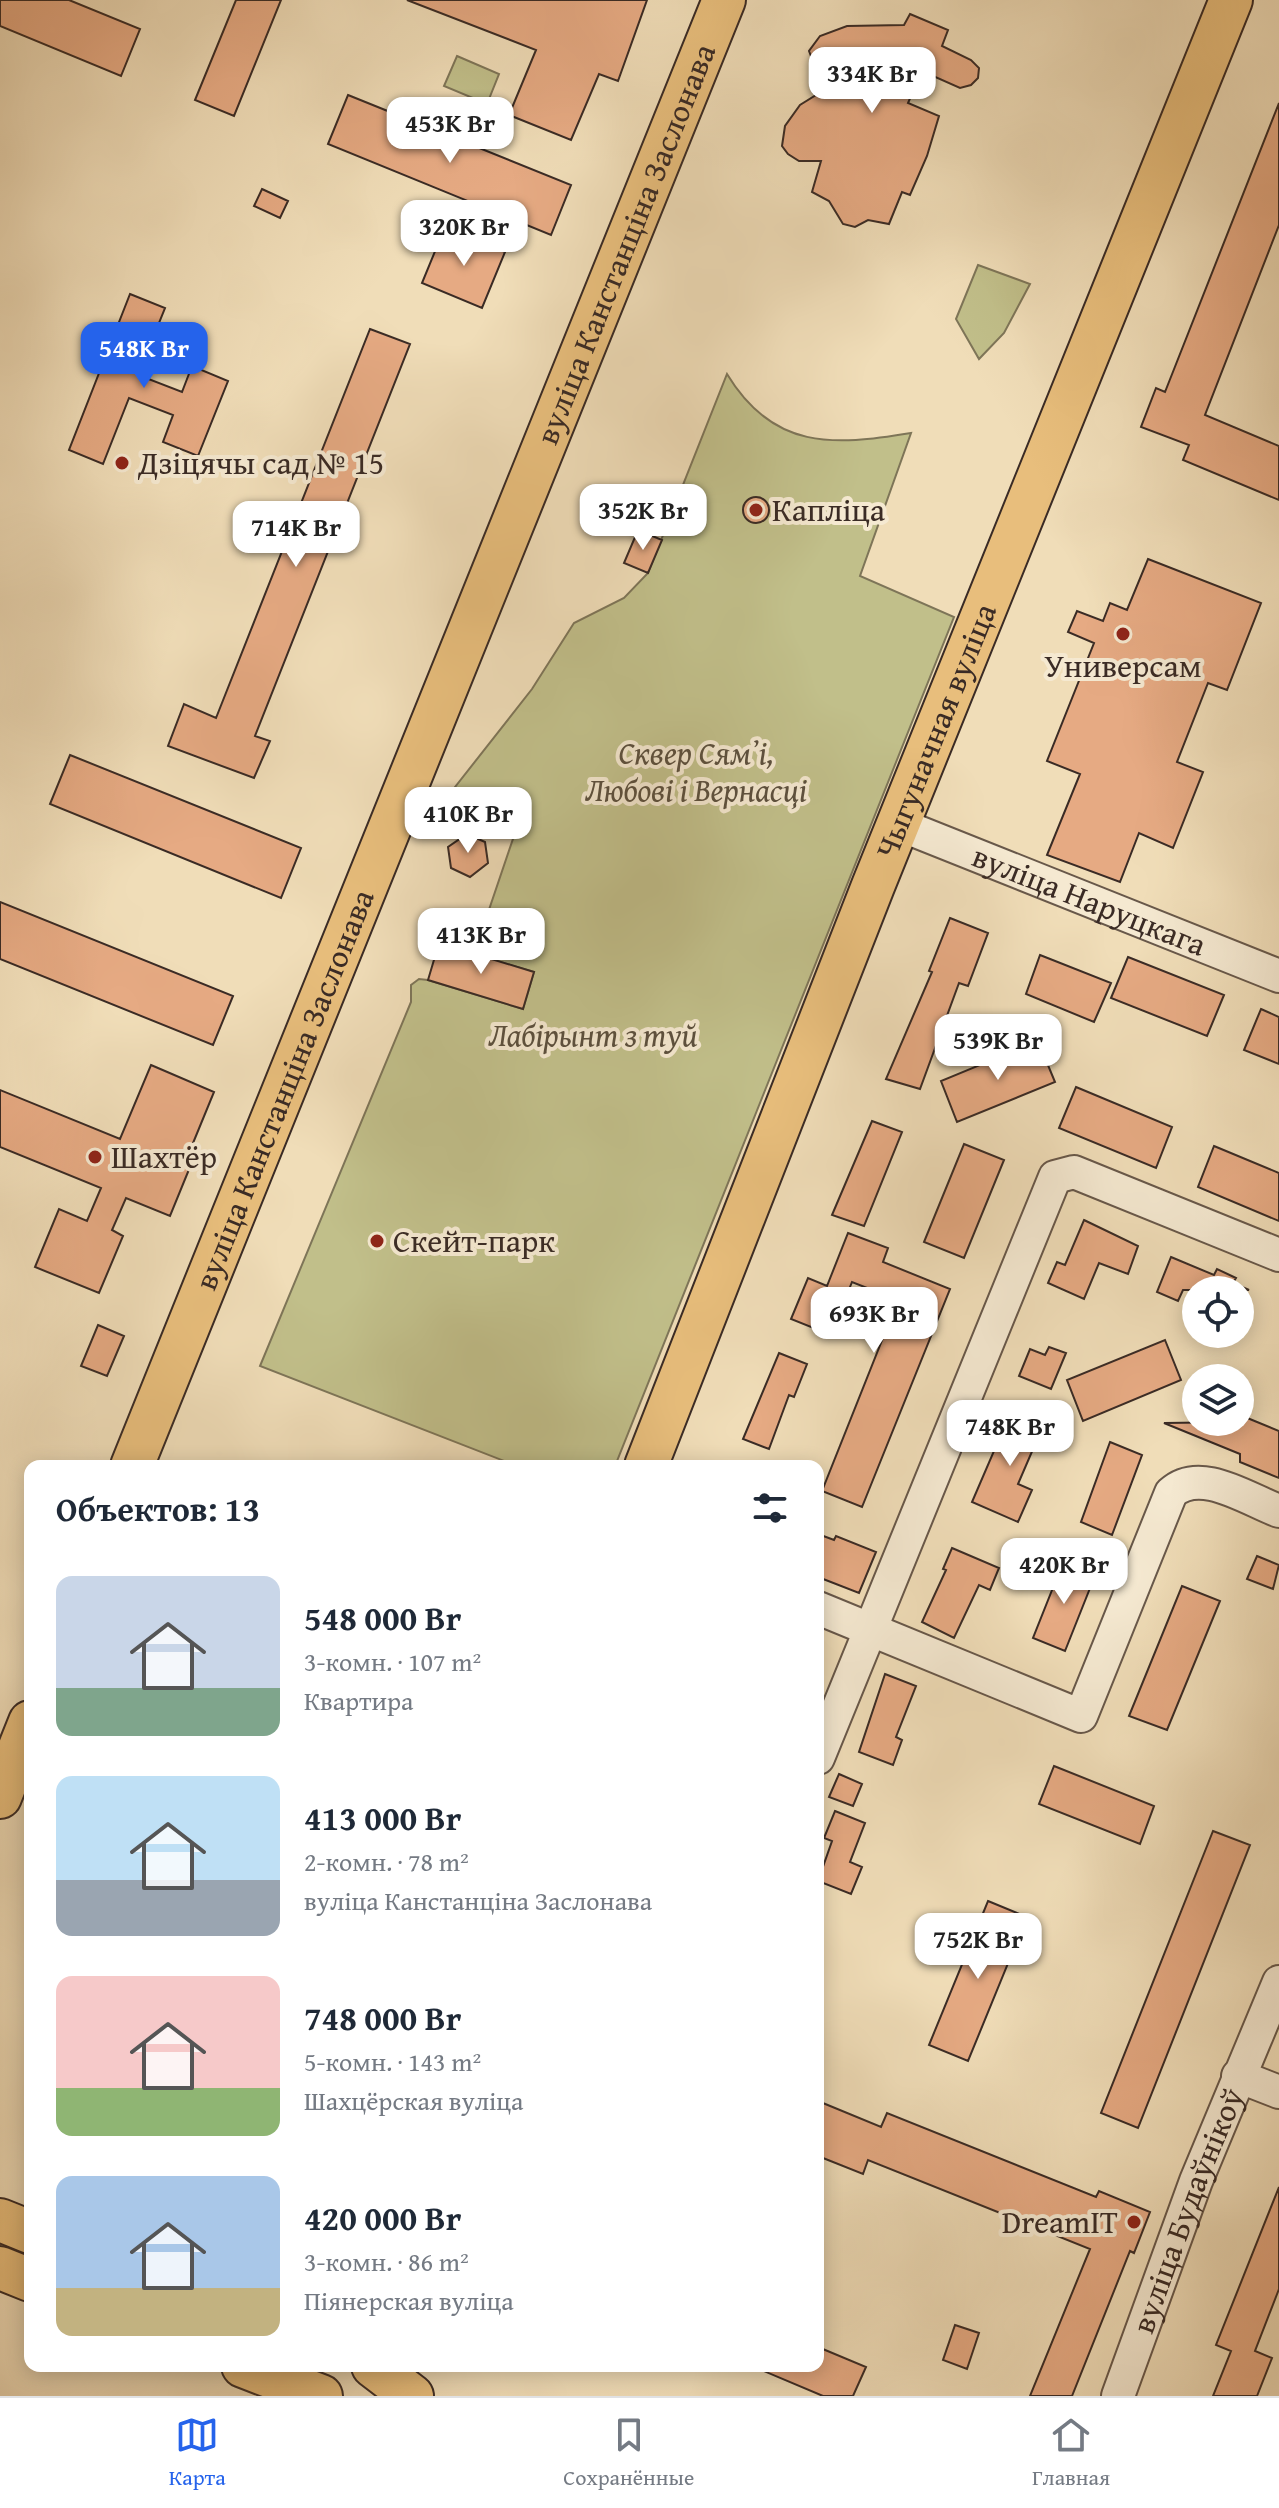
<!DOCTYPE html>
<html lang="ru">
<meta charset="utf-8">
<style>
:root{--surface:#fff;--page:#f2f2f3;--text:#1f2937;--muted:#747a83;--line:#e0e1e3;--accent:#2563eb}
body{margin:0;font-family:"Gentium Book Plus",serif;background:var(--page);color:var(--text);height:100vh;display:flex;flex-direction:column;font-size:30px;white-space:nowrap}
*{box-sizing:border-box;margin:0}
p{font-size:26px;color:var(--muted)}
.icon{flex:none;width:44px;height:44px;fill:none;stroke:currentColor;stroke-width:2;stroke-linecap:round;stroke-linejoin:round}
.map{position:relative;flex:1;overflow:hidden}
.details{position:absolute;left:24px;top:1460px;width:800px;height:912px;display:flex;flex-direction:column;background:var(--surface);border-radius:16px;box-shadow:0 4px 20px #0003}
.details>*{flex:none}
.buttons{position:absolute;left:1182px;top:1276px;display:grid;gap:16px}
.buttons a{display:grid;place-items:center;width:72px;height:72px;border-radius:50%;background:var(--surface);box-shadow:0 4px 20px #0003;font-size:40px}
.price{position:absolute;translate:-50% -68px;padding:0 18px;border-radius:16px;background:#fff;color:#222;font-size:26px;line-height:52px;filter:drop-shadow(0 2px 4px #0008)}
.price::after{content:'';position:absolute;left:50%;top:48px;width:24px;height:18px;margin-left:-12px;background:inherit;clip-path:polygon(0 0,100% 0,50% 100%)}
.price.selected{background:var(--accent);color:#fff}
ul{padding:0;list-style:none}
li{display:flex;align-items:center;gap:24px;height:200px;padding:0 32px}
li span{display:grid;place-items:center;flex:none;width:224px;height:160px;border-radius:16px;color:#555}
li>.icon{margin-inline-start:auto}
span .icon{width:96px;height:96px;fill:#fffc;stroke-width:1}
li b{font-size:34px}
h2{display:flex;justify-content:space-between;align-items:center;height:96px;padding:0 32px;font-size:34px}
.tabs{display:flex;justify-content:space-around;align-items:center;height:112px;border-top:2px solid var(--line);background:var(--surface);font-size:22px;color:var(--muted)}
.tabs a{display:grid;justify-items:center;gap:4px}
.tabs .selected{color:var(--accent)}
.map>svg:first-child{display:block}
.green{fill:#c1bf8a;stroke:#7e7558;stroke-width:2}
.building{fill:#e6aa83;stroke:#3a2b25;stroke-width:2}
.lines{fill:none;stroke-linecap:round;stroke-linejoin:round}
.minor-casing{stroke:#68584a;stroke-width:36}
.major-casing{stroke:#3a2b25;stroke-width:46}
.minor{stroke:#f5e9d1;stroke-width:32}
.major{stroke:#e8be7c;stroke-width:42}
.poi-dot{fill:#8f2418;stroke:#f5e9d1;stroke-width:3}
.labels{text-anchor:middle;stroke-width:8;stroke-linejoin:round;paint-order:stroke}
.street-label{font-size:32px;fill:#3a2b25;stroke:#f5e9d1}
.poi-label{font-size:32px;fill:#3a2b25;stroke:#f5e9d1;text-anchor:start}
.park-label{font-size:32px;font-style:italic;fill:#5c503e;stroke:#f5e9d1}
</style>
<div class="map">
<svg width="1279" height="2396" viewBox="0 0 1279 2396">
<rect width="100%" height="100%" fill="#f0ddb8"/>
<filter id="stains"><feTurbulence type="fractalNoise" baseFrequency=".0025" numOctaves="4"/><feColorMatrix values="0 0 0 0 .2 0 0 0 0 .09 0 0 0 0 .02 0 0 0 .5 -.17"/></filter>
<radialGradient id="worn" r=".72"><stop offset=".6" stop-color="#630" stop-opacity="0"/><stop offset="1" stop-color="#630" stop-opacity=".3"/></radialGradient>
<path class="green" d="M457,56L499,74L487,104L444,86Z
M978,265L1030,284L1004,333L979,359L956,319Z
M727,374C773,450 833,446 911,433L860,576L954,617L615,1466H517L260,1366L411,1002V985L419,979L428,980L523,1009L534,972L474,954L519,821L448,796L532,689L574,623L624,598L648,573Z"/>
<path class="building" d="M0,0H69L140,29L121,76L0,26Z
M236,0H281L234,116L195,100Z
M407,0H647L618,81L599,74L571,140L509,115L536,50Z
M910,14L948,30L942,46L971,60L979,68L978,78L971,85L960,88L922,71L908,103L939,116L927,156L910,195L902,192L889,224L868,220L855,227L843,224L829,201L812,192L821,161H799L788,154L782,146L785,126L800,105L832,85L814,64L809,51L820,36L847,26L904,25Z
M348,95L571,185L551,235L328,144Z
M1279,103V225L1205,415L1279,446V500L1183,460L1189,445L1141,427L1156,388L1165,392Z
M262,189L288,201L280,218L254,206Z
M445,227L505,252L482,308L422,283Z
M130,294L165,308L138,375L182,392L192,366L228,381L198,456L163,442L173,415L129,398L103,464L69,450Z
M370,329L410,344L255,736L270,741L254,778L168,746L184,704L216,718Z
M743 510a13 13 0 1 1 26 0a13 13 0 1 1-26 0Z
M638,530L662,540L648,573L624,563Z
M1148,559L1261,603L1227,690L1208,683L1177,762L1203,772L1173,848L1139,833L1120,882L1047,855L1080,774L1047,761L1094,643L1068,632L1077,611L1103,621L1110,603L1127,610Z
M70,755L301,848L281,898L50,804Z
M467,834L485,842L488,863L470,877L451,868L448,847Z
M0,902L233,996L213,1045L0,959Z
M950,918L988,933L968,986L959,983L920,1089L886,1079L932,972L929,971Z
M439,943L534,972L523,1009L428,980Z
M1040,955L1111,983L1094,1022L1026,994Z
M1128,957L1224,995L1207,1036L1111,998Z
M1261,1009L1279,1017V1064L1244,1050Z
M1038,1041L1055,1082L957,1122L941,1081Z
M151,1065L214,1092L184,1165L190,1167L170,1216L126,1198L112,1230L123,1236L99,1293L35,1267L59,1209L87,1221L101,1188L0,1147V1090L120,1139Z
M1076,1087L1172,1127L1156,1168L1059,1128Z
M872,1121L902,1132L864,1226L832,1215Z
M964,1144L1004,1160L964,1258L924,1242Z
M1214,1146L1279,1173V1221L1198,1187Z
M1084,1220L1138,1246L1128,1274L1099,1263L1084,1299L1048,1283L1057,1262L1065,1265Z
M848,1233L888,1248L883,1262L950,1289L862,1507L822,1491L898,1300L852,1282L831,1335L791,1319L808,1278L827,1286Z
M1171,1257L1214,1275L1217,1269L1236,1278L1233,1283L1249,1290H1183L1178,1301L1157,1292Z
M98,1325L124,1336L107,1376L81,1366Z
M1165,1340L1181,1380L1083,1421L1067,1380Z
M1049,1347L1066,1353L1051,1389L1019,1376L1030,1349L1045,1355Z
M779,1353L807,1364L794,1397L789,1395L769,1449L743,1439Z
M1028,1412L1046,1419L1018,1484L1032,1490L1018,1522L972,1502L1009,1416L1024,1423Z
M1240,1415L1279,1431V1478L1240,1462V1454L1164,1423L1240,1422Z
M1110,1442L1142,1455L1112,1535L1081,1522Z
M818,1534L834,1540L836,1536L876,1552L859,1593L818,1577Z
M952,1548L999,1568L990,1590L979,1585L954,1638L922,1622L946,1570L943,1569Z
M1257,1556L1279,1565L1273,1589L1247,1579Z
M1064,1560L1096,1573L1065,1651L1033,1638Z
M1182,1586L1220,1601L1167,1730L1129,1716Z
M885,1674L916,1686L896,1737L902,1740L893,1765L859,1752Z
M1054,1766L1154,1806L1140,1844L1039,1804Z
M839,1774L862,1784L853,1806L829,1797Z
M835,1811L865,1823L850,1862L862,1867L851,1894L818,1881L832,1841L824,1838Z
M1213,1831L1250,1845L1138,2128L1101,2113Z
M988,1901L1027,1917L968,2061L929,2045Z
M818,2101L881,2127L887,2113L1096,2197L1099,2191L1150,2212L1134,2253L1130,2251L1072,2396H1030L1090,2249L868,2160L863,2174L818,2156Z
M1279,2187V2289L1255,2351L1272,2358L1257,2396H1213L1231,2351L1216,2345Z
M955,2325L979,2333L967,2369L943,2360Z
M818,2347L866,2367L853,2396H823L752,2366H818Z"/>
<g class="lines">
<g class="minor-casing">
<g id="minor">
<path id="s1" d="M898,824L1279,976"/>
<path d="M818,1608L1081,1716L1171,1493C1200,1466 1247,1499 1279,1511"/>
<path d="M818,1758L1055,1177L1074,1172L1279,1255"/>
<path d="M1238,2076L1279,2092"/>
<path id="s2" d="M1118,2396L1196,2181L1279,1982"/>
</g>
</g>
<g class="major-casing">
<g id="major">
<path id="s3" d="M132,1466L724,0"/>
<path id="s4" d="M646,1466L873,886L1231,0"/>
<path d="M0,1797L30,1722"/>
<path d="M0,2220L30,2232"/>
<path d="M0,2268L30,2280"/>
<path d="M243,2366L321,2396"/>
<path d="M373,2366L412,2396"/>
</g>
</g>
<use href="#minor" class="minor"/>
<use href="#major" class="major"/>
</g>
<g class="poi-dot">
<circle cx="122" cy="463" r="8"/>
<circle cx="756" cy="510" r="8"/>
<circle cx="1123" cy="634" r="8"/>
<circle cx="95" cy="1157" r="8"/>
<circle cx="377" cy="1241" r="8"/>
<circle cx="1134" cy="2222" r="8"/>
</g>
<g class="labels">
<g class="street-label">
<text dy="11" stroke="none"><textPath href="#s3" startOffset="1318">вуліца Канстанціна Заслонава</textPath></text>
<text dy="11" stroke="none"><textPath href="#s4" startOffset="790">Чыгуначная вуліца</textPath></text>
<text dy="11" stroke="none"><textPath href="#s1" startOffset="206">вуліца Наруцкага</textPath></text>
<text dy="11" stroke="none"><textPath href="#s3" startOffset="406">вуліца Канстанціна Заслонава</textPath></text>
<text dy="11" stroke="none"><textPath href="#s2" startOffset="198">вуліца Будаўнікоў</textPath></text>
</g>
<g class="poi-label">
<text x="138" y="474">Дзіцячы сад № 15</text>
<text x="772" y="521">Капліца</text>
<text x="1123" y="677" text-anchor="middle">Универсам</text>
<text x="111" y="1168">Шахтёр</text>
<text x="393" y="1252">Скейт-парк</text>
<text x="1118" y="2233" text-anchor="end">DreamIT</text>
</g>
<g class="park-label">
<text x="696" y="764">Сквер Сямʼі,<tspan x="696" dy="37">Любові і Вернасці</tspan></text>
<text x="593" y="1046">Лабірынт з туй</text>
</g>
</g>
<rect width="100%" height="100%" filter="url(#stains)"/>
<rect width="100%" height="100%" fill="url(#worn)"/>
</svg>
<div class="buttons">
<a><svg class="icon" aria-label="locate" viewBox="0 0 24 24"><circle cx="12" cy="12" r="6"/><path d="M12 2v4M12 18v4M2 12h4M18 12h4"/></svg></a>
<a><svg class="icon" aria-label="layers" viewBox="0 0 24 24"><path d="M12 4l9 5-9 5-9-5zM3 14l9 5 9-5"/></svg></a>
</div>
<b class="price" style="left:872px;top:115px">334K Br</b>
<b class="price" style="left:450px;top:165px">453K Br</b>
<b class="price" style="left:464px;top:268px">320K Br</b>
<b class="price selected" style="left:144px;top:390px">548K Br</b>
<b class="price" style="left:643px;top:552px">352K Br</b>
<b class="price" style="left:296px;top:569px">714K Br</b>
<b class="price" style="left:468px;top:855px">410K Br</b>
<b class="price" style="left:481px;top:976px">413K Br</b>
<b class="price" style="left:998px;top:1082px">539K Br</b>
<b class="price" style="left:874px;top:1355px">693K Br</b>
<b class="price" style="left:1010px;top:1468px">748K Br</b>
<b class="price" style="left:1064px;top:1606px">420K Br</b>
<b class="price" style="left:978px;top:1981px">752K Br</b>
<section class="details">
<h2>Объектов: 13<svg class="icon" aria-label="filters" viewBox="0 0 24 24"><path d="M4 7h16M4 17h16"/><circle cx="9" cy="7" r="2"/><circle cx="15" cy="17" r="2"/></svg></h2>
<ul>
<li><span style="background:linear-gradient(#c9d6e8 70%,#7fa58c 0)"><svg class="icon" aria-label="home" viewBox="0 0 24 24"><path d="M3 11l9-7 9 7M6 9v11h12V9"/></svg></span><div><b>548 000 Br</b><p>3-комн. · 107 m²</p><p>Квартира</p></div></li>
<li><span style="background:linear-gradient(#bfe0f5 65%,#9aa5b1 0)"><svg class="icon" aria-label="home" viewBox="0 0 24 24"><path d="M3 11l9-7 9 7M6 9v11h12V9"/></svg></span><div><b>413 000 Br</b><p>2-комн. · 78 m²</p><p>вуліца Канстанціна Заслонава</p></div></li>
<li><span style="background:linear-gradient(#f6c9c9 70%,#8fb573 0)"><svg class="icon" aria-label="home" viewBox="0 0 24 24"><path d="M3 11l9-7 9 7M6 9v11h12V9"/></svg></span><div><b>748 000 Br</b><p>5-комн. · 143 m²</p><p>Шахцёрская вуліца</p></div></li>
<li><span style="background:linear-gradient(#a9c7e8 70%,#c2b280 0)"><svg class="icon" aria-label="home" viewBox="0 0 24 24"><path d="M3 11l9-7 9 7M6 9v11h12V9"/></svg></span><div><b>420 000 Br</b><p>3-комн. · 86 m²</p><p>Піянерская вуліца</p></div></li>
</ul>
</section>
</div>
<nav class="tabs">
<a class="selected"><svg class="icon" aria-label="map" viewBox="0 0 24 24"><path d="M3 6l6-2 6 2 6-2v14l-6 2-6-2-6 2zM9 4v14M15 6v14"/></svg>Карта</a>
<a><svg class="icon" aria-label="saved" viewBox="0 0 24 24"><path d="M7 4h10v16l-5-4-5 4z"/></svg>Сохранённые</a>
<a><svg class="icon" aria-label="home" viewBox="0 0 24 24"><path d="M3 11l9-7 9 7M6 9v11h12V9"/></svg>Главная</a>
</nav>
